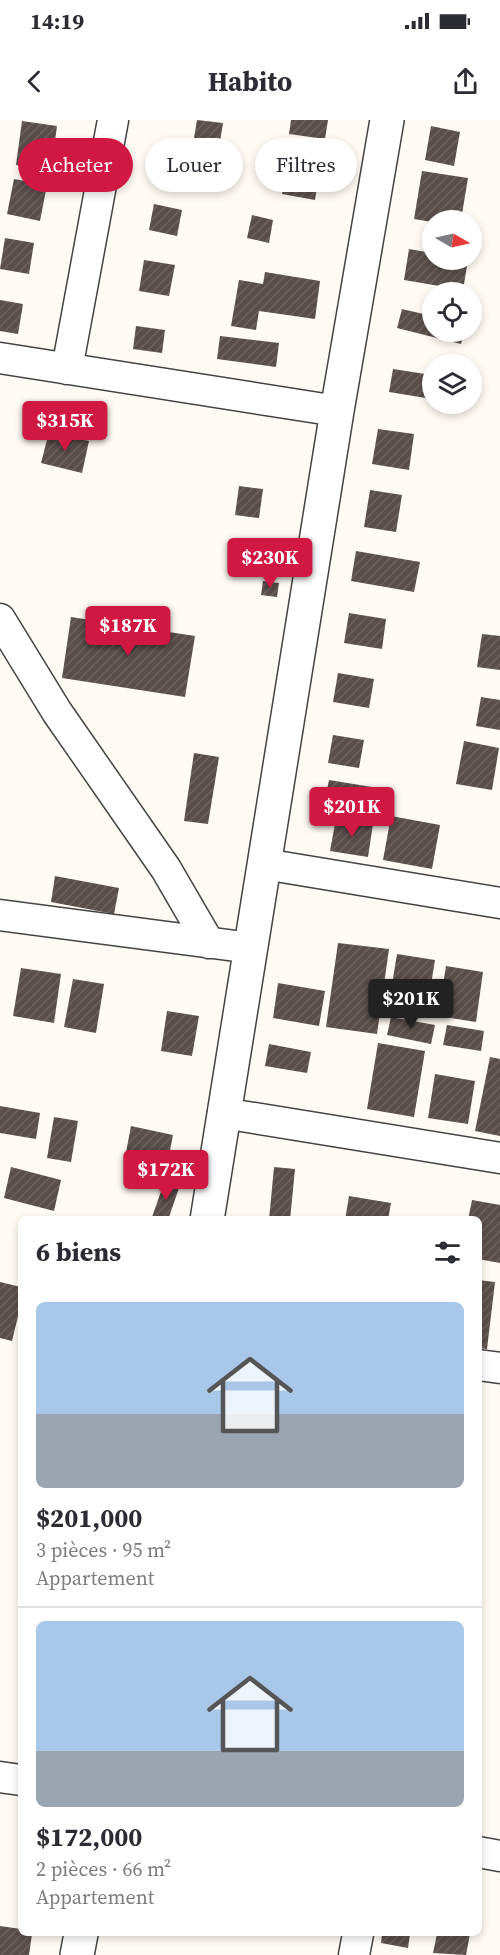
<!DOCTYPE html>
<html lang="fr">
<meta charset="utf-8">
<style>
:root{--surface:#fff;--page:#f2f2f3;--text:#2b2b33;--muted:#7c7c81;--line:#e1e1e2;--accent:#d01842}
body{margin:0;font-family:"Source Serif 4",serif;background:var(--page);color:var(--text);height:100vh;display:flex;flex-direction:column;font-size:22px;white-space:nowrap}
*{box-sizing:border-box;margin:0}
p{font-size:20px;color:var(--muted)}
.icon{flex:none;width:33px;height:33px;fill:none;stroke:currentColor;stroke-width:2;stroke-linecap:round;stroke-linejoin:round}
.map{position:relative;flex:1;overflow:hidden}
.details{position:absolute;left:18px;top:1096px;width:464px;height:720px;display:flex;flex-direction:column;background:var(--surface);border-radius:9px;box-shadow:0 3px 9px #0003}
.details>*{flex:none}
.guide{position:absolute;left:18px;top:18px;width:465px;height:54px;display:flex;gap:12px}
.needle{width:39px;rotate:99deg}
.controls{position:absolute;left:422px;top:90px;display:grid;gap:12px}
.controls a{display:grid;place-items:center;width:60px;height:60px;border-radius:50%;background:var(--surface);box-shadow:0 3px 9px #0003;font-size:30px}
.price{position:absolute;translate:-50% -51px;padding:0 14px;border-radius:6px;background:var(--accent);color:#fff;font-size:20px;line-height:39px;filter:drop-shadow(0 2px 3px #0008)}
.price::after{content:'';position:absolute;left:50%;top:36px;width:18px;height:14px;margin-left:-9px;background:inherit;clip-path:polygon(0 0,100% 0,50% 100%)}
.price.on{background:#222;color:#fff}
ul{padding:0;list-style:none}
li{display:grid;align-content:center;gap:12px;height:318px;padding:0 18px}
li+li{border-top:2px solid var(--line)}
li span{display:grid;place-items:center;height:186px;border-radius:9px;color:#555}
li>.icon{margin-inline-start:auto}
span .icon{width:108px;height:108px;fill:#fffc;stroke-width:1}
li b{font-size:26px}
h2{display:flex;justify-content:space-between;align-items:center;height:72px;padding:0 18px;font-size:26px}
.chip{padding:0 21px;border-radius:27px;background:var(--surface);box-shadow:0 3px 9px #0003;font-size:21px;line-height:54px}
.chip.on{background:var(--accent);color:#fff}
.status{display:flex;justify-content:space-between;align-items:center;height:42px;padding:0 30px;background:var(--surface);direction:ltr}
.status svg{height:16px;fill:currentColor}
header{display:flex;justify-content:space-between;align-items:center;height:78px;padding:0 18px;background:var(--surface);font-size:27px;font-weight:700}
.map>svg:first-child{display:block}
.building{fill:url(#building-hatch)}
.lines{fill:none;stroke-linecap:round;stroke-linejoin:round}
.minor-casing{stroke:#434343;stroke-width:33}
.tertiary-casing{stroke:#434343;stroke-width:36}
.minor{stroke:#fff;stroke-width:30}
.tertiary{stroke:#fff;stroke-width:33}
</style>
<div class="status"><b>14:19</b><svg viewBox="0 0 49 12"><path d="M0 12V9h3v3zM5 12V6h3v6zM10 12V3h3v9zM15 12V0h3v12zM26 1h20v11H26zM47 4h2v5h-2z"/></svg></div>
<header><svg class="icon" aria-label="back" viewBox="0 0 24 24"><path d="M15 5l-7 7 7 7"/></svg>Habito<svg class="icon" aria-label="share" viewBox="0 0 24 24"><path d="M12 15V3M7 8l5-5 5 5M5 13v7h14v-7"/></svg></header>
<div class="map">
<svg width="500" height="1835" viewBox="0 0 500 1835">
<defs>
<pattern id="building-hatch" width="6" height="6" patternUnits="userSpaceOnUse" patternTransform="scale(1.5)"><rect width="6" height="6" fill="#5a4e4b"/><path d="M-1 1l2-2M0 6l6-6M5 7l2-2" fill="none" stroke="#6d6361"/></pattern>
</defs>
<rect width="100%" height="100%" fill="#fffbf4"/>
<path class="building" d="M197,0L223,3L220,22L194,18Z
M291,0H328L325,19L289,14Z
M22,1L57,6L51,50L16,45Z
M431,6L460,12L454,46L425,40Z
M166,24L198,28L193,62L162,58Z
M287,43L320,48L315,80L282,74Z
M422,51L468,58L461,100L432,102L414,99Z
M14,59L47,65L40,101L7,94Z
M154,84L182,90L177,116L149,110Z
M252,95L273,100L269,123L247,118Z
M5,118L34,123L29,154L0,149Z
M409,129L432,133V140H468L463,170L404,160Z
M144,140L175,145L169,176L139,171Z
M265,152L320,161L315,199L259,191L256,210L231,206L239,160L263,164Z
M0,180L23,184L18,214L0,211Z
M402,189L432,196V212H464L461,224L397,208Z
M136,206L165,210L162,233L133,229Z
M220,216L279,223L276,247L217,239Z
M393,249L432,255V279L389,272Z
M378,309L414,314L409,350L372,344Z
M49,312L89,321L82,353L41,343Z
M239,366L263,369L259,398L235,395Z
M370,370L402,375L396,412L364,407Z
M356,431L420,442L414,472L351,461Z
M263,461L279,463L277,477L261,475Z
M349,493L386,499L382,529L344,523Z
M71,497L195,516L185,577L62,558Z
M482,514L500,516V550L477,547Z
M338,553L374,559L369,588L333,582Z
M481,577L500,580V610L476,606Z
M333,615L364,620L359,648L328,643Z
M464,621L499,628L492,670L456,664Z
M194,633L219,637L208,704L184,701Z
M329,660L372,667L369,682L326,675Z
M391,696L440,705L432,749L383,740Z
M336,698L373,704L368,737L330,731Z
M55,756L119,768L114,794L51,782Z
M338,823L389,829L377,914L326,907Z
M397,834L435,840L426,895L388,889Z
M446,846L483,852L476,902L438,896Z
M21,848L61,854L54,903L13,896Z
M73,859L104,864L96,913L64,907Z
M278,863L325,871L319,906L273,898Z
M167,891L199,896L192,936L161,931Z
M391,897L435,905L431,924L387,915Z
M447,905L484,911L481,931L443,925Z
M378,923L425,931L414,997L367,989Z
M269,924L311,932L307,953L265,946Z
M490,937L500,939V1016L475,1011Z
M435,954L475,961L468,1004L428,998Z
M0,986L40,993L36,1019L0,1013Z
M54,997L78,1001L71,1042L47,1038Z
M131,1006L173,1015L166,1051L124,1043Z
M11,1047L61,1060L54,1091L4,1078Z
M274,1047L295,1049L290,1100H269Z
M165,1060L180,1065L168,1100H151Z
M349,1076L391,1083L388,1100H345Z
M472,1080L500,1085V1143L478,1139V1100H468Z
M478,1160L495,1162L487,1229L478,1228Z
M0,1162L21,1167V1184L12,1221L0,1218Z
M0,1806L21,1809V1814H32L29,1835H0Z
M382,1814H410L408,1828L381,1823Z
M437,1814H470L466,1835L433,1833Z"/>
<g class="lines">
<g class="minor-casing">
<path id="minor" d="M0,238L337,291
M67,249L113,0
M0,499L57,592L166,749L209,823
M264,744L500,783
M0,795L251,828
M223,993L500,1038
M478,1245L500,1248
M0,1657L21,1660
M478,1732L500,1736
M354,1835L358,1814"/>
</g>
<g class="tertiary-casing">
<path id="tertiary" d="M207,1100L337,291L387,0
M77,1835L81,1814"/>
</g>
<use href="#minor" class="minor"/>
<use href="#tertiary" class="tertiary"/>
</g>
</svg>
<div class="controls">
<a><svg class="needle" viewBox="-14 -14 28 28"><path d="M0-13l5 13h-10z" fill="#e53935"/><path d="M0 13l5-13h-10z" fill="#7c7c81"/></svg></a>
<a><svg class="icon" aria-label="locate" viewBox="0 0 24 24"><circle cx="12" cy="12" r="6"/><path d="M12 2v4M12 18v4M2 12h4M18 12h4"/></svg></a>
<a><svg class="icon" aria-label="layers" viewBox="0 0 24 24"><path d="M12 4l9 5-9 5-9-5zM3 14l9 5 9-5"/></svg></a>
</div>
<b class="price" style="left:65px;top:332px">$315K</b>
<b class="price" style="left:270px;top:469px">$230K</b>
<b class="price" style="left:128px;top:537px">$187K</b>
<b class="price" style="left:352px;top:718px">$201K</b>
<b class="price on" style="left:411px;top:910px">$201K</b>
<b class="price" style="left:166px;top:1081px">$172K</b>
<div class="guide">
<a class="chip on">Acheter</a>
<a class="chip">Louer</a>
<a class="chip">Filtres</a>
</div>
<section class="details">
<h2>6 biens<svg class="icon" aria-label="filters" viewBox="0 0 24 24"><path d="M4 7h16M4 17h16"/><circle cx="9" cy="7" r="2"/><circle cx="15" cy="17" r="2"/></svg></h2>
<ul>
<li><span style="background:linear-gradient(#a9c7e8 60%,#9aa5b1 0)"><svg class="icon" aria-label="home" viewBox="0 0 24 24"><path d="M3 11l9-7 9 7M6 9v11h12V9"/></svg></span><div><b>$201,000</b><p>3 pièces · 95 m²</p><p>Appartement</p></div></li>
<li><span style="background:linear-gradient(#a9c7e8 70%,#9aa5b1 0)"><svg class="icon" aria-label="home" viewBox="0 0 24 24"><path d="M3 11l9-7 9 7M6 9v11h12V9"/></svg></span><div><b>$172,000</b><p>2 pièces · 66 m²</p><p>Appartement</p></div></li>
</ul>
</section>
</div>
